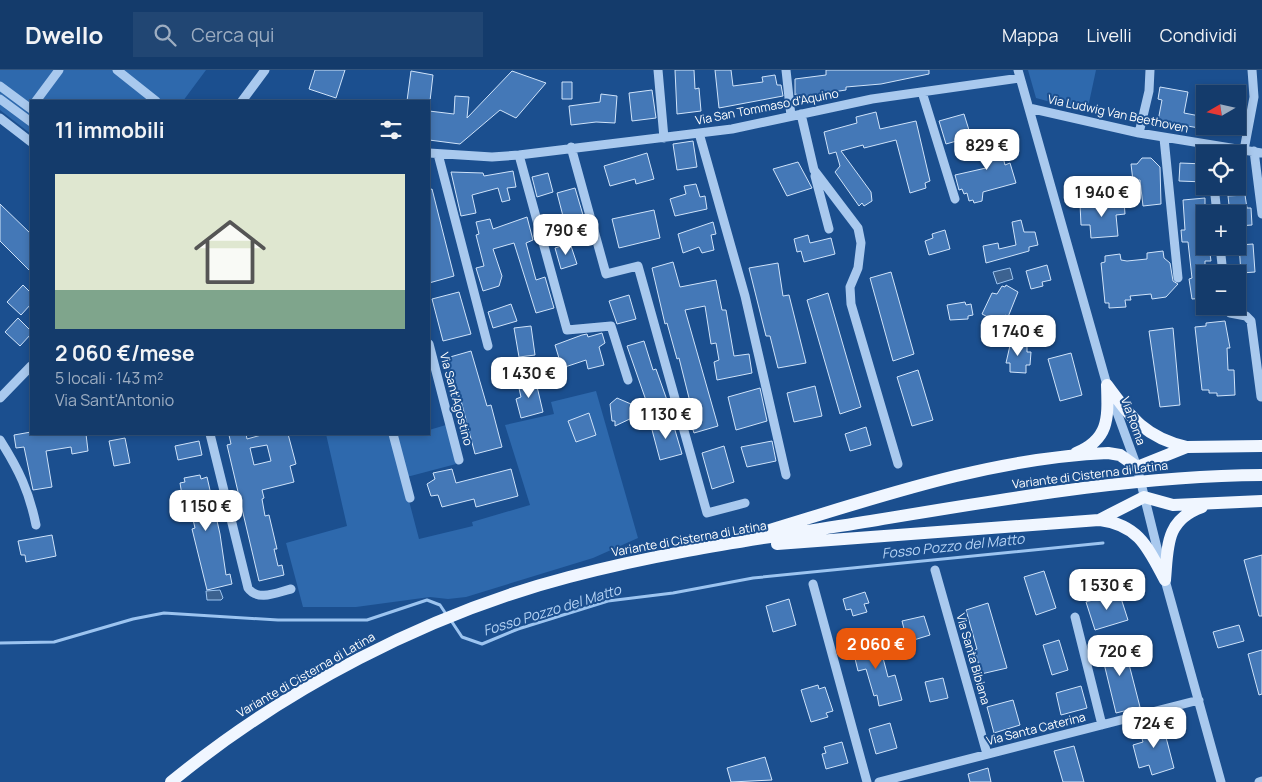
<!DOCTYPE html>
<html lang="it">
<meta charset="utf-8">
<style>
:root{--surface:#143b6b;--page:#214673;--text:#f1f3f6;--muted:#9dadc1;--line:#33557e;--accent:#ea580c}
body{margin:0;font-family:Manrope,sans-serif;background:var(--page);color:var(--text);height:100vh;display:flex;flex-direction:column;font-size:19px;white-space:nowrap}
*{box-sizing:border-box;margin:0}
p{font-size:16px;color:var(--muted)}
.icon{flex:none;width:28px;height:28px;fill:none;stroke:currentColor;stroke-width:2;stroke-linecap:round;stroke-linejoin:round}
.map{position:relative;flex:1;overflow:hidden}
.details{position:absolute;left:30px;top:30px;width:400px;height:335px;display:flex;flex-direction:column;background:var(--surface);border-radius:0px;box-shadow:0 2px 8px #0003,0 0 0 1px var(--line)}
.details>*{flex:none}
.needle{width:32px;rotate:261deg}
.fabs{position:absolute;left:1196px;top:15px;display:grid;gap:10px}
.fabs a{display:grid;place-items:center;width:50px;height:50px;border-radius:0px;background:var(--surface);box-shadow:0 2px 8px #0003,0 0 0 1px var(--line);font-size:25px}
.price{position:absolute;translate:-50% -42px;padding:0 11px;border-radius:10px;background:#fff;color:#222;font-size:16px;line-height:32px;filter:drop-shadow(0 1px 2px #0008)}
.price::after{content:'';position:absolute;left:50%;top:30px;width:15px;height:11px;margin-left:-8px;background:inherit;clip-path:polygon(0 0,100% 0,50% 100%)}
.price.active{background:var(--accent);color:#fff}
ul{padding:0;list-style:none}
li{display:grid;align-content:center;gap:10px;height:265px;padding:0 25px}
li span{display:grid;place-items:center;height:155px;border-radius:0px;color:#555}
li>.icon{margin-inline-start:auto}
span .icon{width:90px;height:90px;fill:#fffc;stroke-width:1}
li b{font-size:21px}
h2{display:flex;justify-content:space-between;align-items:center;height:60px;padding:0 25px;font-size:21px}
header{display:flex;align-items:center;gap:30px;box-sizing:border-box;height:70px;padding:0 25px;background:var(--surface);border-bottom:1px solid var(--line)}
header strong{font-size:24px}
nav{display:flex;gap:28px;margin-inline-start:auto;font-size:18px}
.search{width:350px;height:45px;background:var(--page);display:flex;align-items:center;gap:12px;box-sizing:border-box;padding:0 18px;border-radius:0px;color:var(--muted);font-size:19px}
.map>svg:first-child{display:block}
.green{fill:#2e69ad}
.water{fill:#3c6290;stroke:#9cc4f0}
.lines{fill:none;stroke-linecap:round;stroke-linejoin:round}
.stream{stroke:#9cc4f0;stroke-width:3}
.building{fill:#4478b7;stroke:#cfe3fa;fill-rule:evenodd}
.minor{stroke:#a9c9ee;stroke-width:9}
.major{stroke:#f0f6ff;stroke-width:12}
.labels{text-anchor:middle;stroke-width:4;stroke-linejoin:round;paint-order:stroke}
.street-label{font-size:12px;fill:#fff;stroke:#1b4f8f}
.water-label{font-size:14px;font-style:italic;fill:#b5d3f5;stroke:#1b4f8f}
</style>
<header>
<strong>Dwello</strong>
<div class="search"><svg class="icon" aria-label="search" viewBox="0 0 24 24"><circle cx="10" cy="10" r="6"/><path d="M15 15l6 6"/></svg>Cerca qui</div>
<nav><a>Mappa</a><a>Livelli</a><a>Condividi</a></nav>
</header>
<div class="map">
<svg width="1262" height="712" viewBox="0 0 1262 712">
<rect width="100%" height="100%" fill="#1b4f8f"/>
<path class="green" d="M0,0H206L183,31H31V64L0,40Z
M1028,0H1096L1087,42L1036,28Z
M596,321L638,468L593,488L466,527L448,529L430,527L356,537H303L286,473L347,456L326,364H429V360L446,355L456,394L403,408L419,469L473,456L472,452L530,435L505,355L554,344L551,332Z"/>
<path class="water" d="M1010,198L1013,209L997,214L993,202Z
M220,520L223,528L221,530H207L206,521Z"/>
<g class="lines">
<path class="stream" d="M450,549L462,567L482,574L518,559L608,531L673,523L753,508L1103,473
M0,573L54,572L133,549L164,543L278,550H367L427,530L440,535L446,544"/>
</g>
<path class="building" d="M315,0H345L336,28L309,19Z
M675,0H694L695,19L699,18L701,41L677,44Z
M715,0H731L733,16L763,12L762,7L775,5L777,15H781L783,26L719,38Z
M826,0H929V4L881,14L846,17V20L819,24L820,27L798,30L797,24L795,25V9L826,5Z
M411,1L433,5L430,31H407Z
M512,1L546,13L516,48L500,40L460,74L429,70V41L454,44L455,26L469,27L467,48Z
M562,12H572V29H562Z
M1160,17L1188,22L1184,43L1205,47V59L1158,51L1162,30L1158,29Z
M652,20L656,48L632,51L629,23Z
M601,24L617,26L615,53L596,52L571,55L569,36L600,32Z
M876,42L880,59L916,51L930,111L925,113L926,118L910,123L896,70L864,78L863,75L841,81L871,122L872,131L864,136L862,133L859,136L835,102L840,96L836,82L829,84L824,62L857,53L856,47Z
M964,44L973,73L962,76L960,70L946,74L939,51Z
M994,61L995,68L998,67L1005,95L1010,93L1016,113L983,122L982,131L974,133L973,130L969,131L967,123L964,124L962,119L959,120L955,105L986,98L978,65Z
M693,71L697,97L677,100L673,74Z
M647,83L654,109L636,114L635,109L610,116L604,96Z
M1142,88H1151L1160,97L1161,134L1143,136L1140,110L1133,111L1131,94H1137Z
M798,92L812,118L787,126L773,99Z
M1180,93L1205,94V112L1179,111Z
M513,101L516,117L507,118L510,130L502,132L498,118L472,125L476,143L461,146L451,102L483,103L484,106Z
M548,103L553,122L537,127L532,107Z
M696,114L700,127L705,126L707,139L675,146L670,129L686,124L684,116Z
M575,118L583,145L564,150L557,123Z
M432,119L454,206L429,213V120Z
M1245,125L1247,138H1251L1252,155L1238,156V144H1230L1228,126Z
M1205,128V176H1209L1211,191H1205V228L1192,229L1189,209L1192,208L1188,172H1182L1181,160H1185L1183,130Z
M1124,131L1125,144L1116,145L1118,166L1091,168L1090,155H1081L1080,134Z
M0,134L31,164V202L0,171Z
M654,140L660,168L619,178L612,149Z
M527,147L533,170L526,173L536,210L545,207L554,238L536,243L514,173L493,179L502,206L499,216L483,221L476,198L484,196L476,165L479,164L476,152L490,149L493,159Z
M1021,150L1024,162H1035L1038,175L1029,177V181L986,193L983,176L998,173L999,179L1016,175L1012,152Z
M713,152L716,164L711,165L714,180L702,183L699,177L683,183L678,164Z
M945,160L950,179L929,185L925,171L933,168L932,164Z
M808,165L810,173L831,168L835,184L804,192L801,181L797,182L794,169Z
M570,173L577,194L561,199L555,178Z
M1253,174L1255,202L1241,203L1239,175Z
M1163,181L1164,188L1170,193L1173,211L1178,214L1166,227L1152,229L1151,224L1130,226L1131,230H1125L1126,237L1109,238V233H1105L1101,193L1105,192V186L1120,184L1121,190L1127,191L1147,189V183Z
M673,192L680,217L716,210L722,240H726L734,286L749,284L752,303L717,310L714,292L719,290L716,273L711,274L705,236L685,240L718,356L694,363L687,341L692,340L679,288L677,289L667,253L665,254L652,198Z
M778,193L783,226L789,225L806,293L778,298L770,266H766L749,198Z
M1047,195L1051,210L1042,212L1043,216L1031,219L1026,201Z
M891,202L914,284L893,291L870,208Z
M23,215L31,223V234L21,245L7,232Z
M1006,215L1018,222L1008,247L1005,245L1001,254L982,244L992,223L997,224L1002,216L1005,217Z
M459,222L471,264L443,271L432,229Z
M828,223L861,337L840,344L807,230Z
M629,225L636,249L617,254L609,231Z
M965,232L966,235L971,234L973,245L968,246V249L950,250L947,235Z
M511,234L517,251L493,258L488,242Z
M18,248L31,261V264L20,276L5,262Z
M1225,251L1230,278H1227L1228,300H1234L1235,325L1217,326V323H1209V320H1202L1195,257L1206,256V253Z
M531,256L535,285L519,287L514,258Z
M1173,258L1180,335L1160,337L1149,261Z
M602,263L605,273L599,277L604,295L588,299L586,290L562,298L555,275L582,265L587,264L588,267Z
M644,271L653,300L656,299L668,333L653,339H649L627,276Z
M1011,271H1021V275H1027V282H1031L1030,295H1026V303L1010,302V293H1006Z
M471,281L487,336L491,335L502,377L475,384L460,327L454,329L443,289Z
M1071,283L1082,325L1060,331L1048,289Z
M918,300L933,350L912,356L897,307Z
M535,308L543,342L521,348L516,329L521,327L518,314Z
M815,316L822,346L794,352L787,323Z
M760,318L767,351L736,360L728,327Z
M617,328L631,334L634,347L615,356V351H612L610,334Z
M589,343L596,365L576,372L568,351Z
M672,350L682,384L660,390L651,356Z
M866,357L871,375L850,381L845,364Z
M31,362L86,364L88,381L72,384L71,377L46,381L52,417L33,420L24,377L16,378L14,365Z
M236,364H246L247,369L265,364H288L296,394L290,396L294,412L262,420L264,428L262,429L265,446L269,445L277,479H274L278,496L282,495L284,505L259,511L227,375L231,374L229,365ZM267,375L271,391L254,395L250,378Z
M125,368L130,393L114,396L109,371Z
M199,371L202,385L178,390L175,376Z
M772,371L776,391L747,397L741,377Z
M724,376L734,412L712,419L702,383Z
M452,399L456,413L511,399L518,426L476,437L474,429L442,437L438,425L431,426L427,414L435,409L433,403Z
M200,405L201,409L207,407L220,464L226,505L230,504L232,514L207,520L192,459L195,458L187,424L182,425L180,413L185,412L184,408Z
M52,465L56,486L26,492L25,485H21L18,471Z
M1262,485V546H1259L1244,490Z
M1044,501L1056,538L1036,545L1024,507Z
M865,522L869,533L864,534L867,542L853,546L851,539L846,540L843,529Z
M1119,522L1128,550L1095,560L1086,532Z
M789,529L796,555L773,562L766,536Z
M988,533L1007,598L981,604L975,580L977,579L966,540Z
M924,546L930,565L904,573L900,560L904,559L902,551Z
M1239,555L1244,571L1218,578L1213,562Z
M877,565L888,607L895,605L902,630L879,636L877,625L874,626L866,599L858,601L851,572Z
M1059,570L1068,600L1052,605L1043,575Z
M1123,571L1140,637L1116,643L1100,577Z
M1262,580V624L1259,625L1248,584Z
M943,608L948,628L930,632L925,612Z
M818,615L819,619L825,617L833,641L826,643L828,647L811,652L801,620Z
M1081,616L1087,638L1061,645L1056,623Z
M1013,630L1020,655L994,663L987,637Z
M1162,652L1174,698L1152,705L1149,695L1139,698L1133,675L1143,672L1139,658Z
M890,653L897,678L876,684L869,659Z
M842,672L848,693L826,699L822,684L826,683L824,677Z
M1074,676L1084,712H1063L1054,681Z
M765,687L772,710L731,712L727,698Z
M988,698L991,712H970L968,704Z"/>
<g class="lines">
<path class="minor" d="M117,0L156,31
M658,0L664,68
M786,0L791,46
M1018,0L1107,315L1137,397L1165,510L1221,712
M0,16L31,39
M922,22L955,129
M0,29L31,52
M36,31L59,0
M242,31L265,0
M1029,38L1139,63L1262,83
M801,44L814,100L858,158L861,173L858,198L850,217L851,234L898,394
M0,48L31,72
M699,63L745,226L786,405
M1139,63L1149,21L1150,0
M1164,68L1178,208
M571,77L606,204L638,196L707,443L745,433
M1244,80L1254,27L1252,0
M1254,81L1262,144
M429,83L492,87L519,85L732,59L872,29L1020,8
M438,84L488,276
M519,85L567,260L611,256L628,310
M815,106L829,159
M1214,116L1217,144
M1220,176L1223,204
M1226,236L1230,243L1246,246L1251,251L1261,327
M429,274L459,390
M0,328L31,296
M210,364L248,518C258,532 278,522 291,519
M393,364L410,428
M0,370C19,400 29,421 36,455
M935,500L987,684
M813,514L867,712
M1075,547L1102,655
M879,712L1199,630
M1259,712L1262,711"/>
<path class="major" d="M1107,315C1131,348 1146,368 1187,377
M1076,383C1110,369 1108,347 1107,315
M1100,450C1139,455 1148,478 1165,510
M760,463C873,429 989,388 1108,383L1120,385L1137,397L1187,377L1262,376
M777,474L1099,450L1144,427L1173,435L1262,431
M1165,510C1168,477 1165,450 1202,437
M171,712C284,619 427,544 569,507C670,480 774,467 877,450C1005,429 1132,406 1262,405"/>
</g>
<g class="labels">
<g class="street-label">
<text transform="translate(767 37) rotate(-11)" y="4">Via San Tommaso d'Aquino</text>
<text transform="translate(1118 44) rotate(12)" y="4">Via Ludwig Van Beethoven</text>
<text transform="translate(456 329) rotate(75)" y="4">Via Sant'Agostino</text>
<text transform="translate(1133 351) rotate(70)" y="4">Via Roma</text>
<text transform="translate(1090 405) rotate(-7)" y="4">Variante di Cisterna di Latina</text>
<text transform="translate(689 469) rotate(-10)" y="4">Variante di Cisterna di Latina</text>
<text transform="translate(973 589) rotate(74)" y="4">Via Santa Bibiana</text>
<text transform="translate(306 605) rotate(-30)" y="4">Variante di Cisterna di Latina</text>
<text transform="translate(1036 659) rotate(-14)" y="4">Via Santa Caterina</text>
</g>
<g class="water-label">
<text transform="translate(953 476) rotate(-6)" y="5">Fosso Pozzo del Matto</text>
<text transform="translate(552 540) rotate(-17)" y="5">Fosso Pozzo del Matto</text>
</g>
</g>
</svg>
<div class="fabs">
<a><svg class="needle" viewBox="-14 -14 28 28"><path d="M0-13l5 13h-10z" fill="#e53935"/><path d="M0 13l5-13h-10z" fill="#9dadc1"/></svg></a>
<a><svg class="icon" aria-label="locate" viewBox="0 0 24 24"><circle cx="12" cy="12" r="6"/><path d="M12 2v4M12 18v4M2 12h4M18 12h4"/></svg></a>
<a>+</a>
<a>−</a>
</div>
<b class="price" style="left:987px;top:101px">829 €</b>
<b class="price" style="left:1102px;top:148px">1 940 €</b>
<b class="price" style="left:566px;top:186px">790 €</b>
<b class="price" style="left:1018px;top:287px">1 740 €</b>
<b class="price" style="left:529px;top:329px">1 430 €</b>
<b class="price" style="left:666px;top:370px">1 130 €</b>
<b class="price" style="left:206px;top:462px">1 150 €</b>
<b class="price" style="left:1107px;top:541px">1 530 €</b>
<b class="price active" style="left:876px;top:600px">2 060 €</b>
<b class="price" style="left:1120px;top:607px">720 €</b>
<b class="price" style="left:1154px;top:679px">724 €</b>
<section class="details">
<h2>11 immobili<svg class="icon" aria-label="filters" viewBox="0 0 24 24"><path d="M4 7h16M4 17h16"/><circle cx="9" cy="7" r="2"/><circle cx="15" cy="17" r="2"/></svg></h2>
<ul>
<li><span style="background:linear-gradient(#dfe7d0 75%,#7fa58c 0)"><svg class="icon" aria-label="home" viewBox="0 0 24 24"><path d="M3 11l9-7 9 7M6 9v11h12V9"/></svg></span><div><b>2 060 €/mese</b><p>5 locali · 143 m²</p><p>Via Sant'Antonio</p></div></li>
</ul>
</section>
</div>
